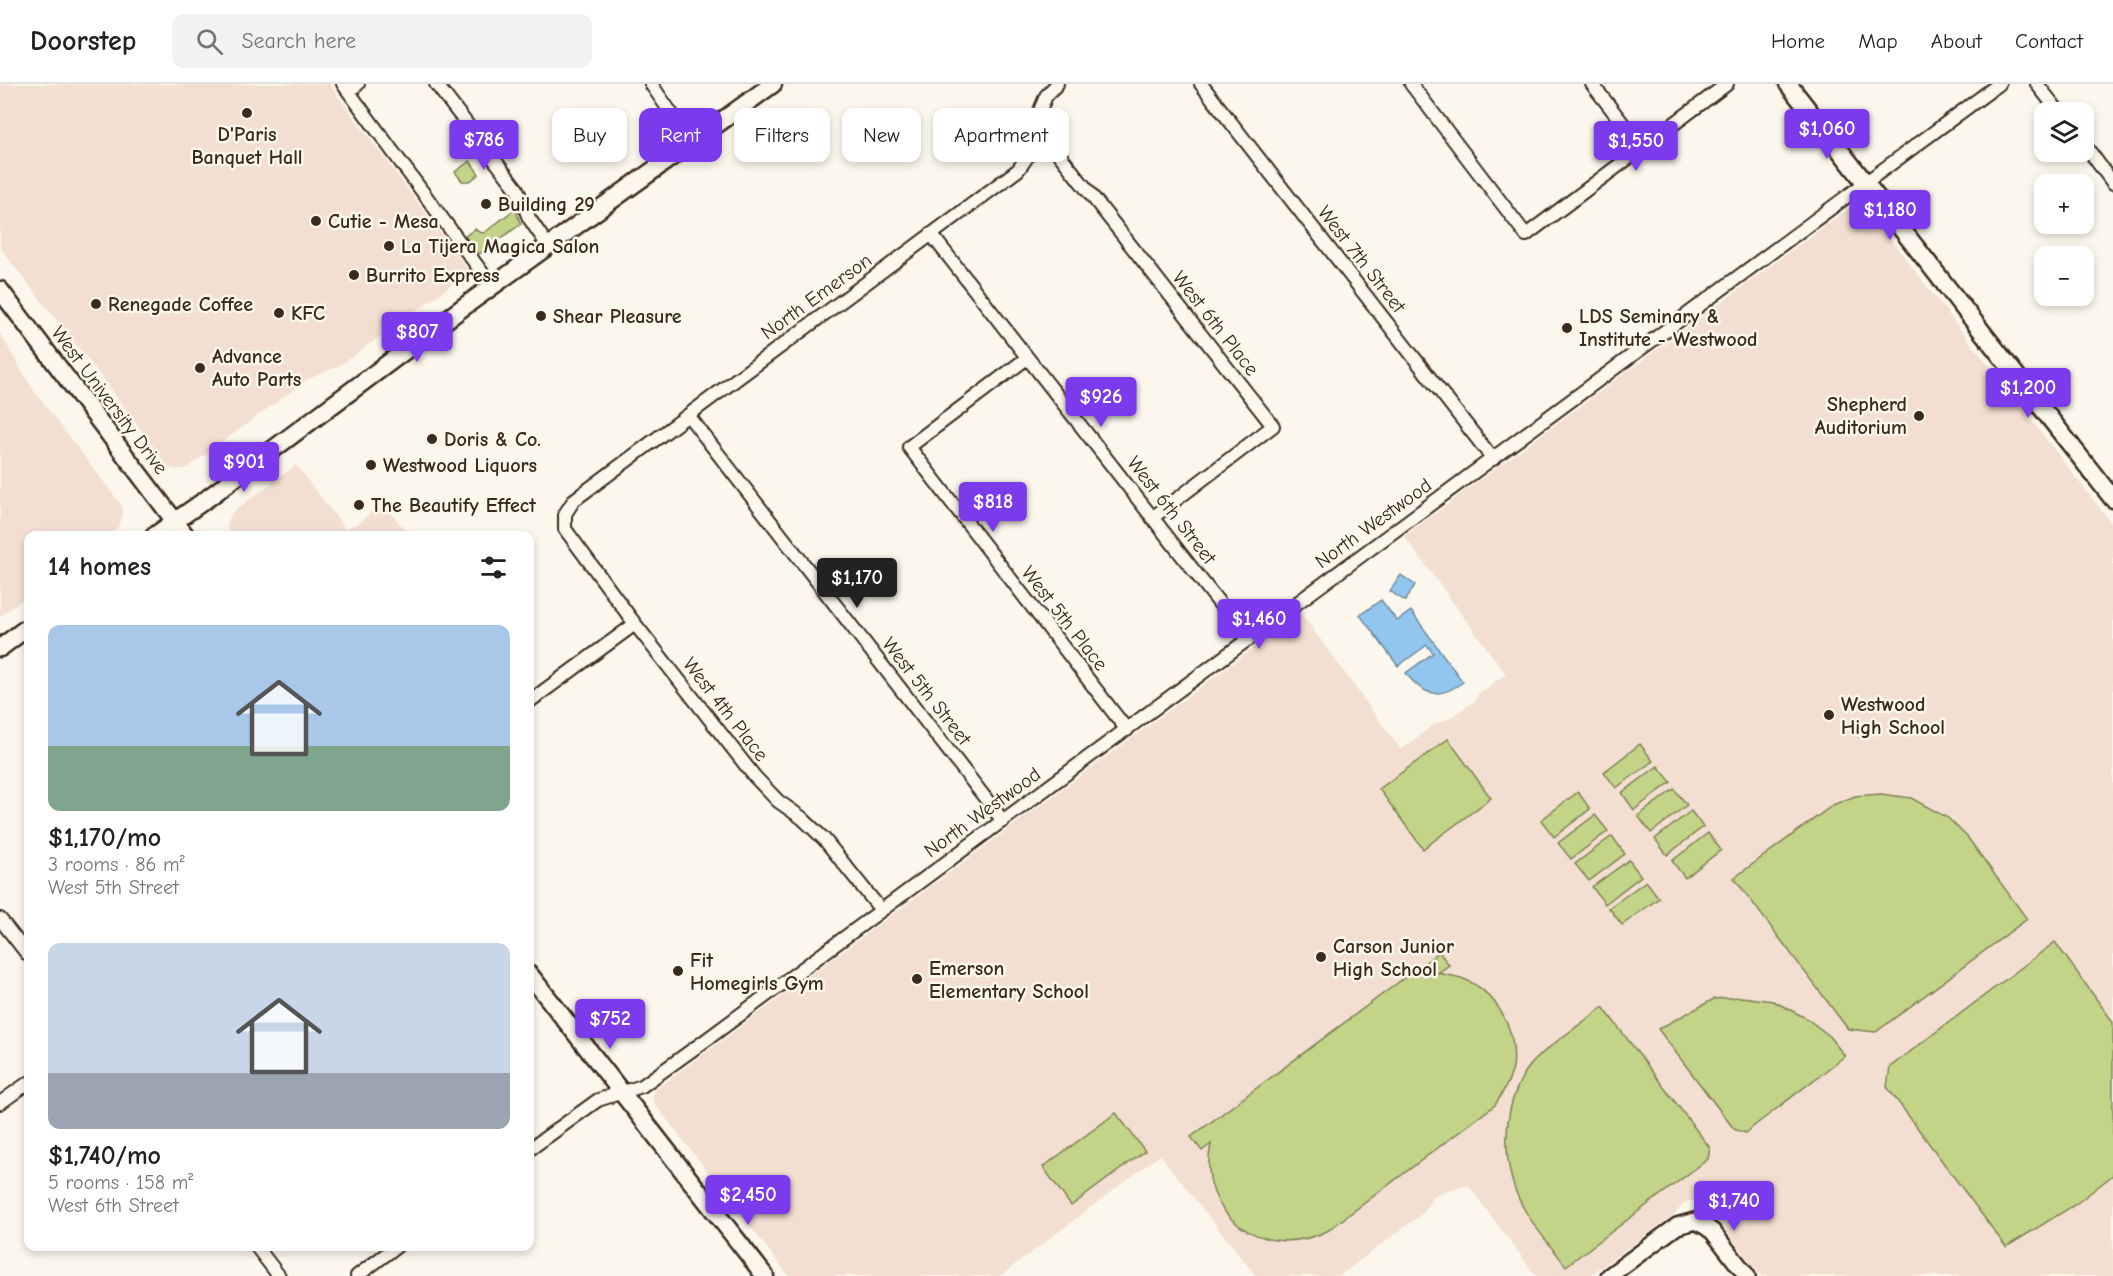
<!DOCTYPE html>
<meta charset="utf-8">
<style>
:root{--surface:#fff;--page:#f2f2f2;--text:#222;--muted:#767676;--line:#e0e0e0;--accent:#7c3aed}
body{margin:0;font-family:"Comic Neue",sans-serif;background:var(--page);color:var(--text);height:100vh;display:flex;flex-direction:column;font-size:22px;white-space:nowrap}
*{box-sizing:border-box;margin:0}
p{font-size:20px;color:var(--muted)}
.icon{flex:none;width:33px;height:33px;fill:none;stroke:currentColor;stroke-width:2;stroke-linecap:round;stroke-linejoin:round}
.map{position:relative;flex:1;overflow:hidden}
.sheet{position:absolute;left:24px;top:447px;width:510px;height:720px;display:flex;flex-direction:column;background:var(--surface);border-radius:12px;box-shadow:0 3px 9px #0003}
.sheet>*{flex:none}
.hud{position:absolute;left:552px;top:24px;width:570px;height:54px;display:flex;gap:12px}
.fabs{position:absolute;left:2034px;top:18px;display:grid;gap:12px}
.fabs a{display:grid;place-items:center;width:60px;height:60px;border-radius:12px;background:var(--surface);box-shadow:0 3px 9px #0003;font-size:30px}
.price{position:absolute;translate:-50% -51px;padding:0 14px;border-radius:6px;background:var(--accent);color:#fff;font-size:20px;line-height:39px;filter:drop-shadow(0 2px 3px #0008)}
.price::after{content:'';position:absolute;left:50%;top:36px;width:18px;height:14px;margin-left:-9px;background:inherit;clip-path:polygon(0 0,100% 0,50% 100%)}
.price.on{background:#222;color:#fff}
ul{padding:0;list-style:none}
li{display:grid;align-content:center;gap:12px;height:318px;padding:0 24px}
li span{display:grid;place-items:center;height:186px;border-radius:12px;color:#555}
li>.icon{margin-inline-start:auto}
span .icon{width:108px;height:108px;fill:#fffc;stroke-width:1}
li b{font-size:26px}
h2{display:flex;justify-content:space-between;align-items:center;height:72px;padding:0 24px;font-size:26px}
.chip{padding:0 21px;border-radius:12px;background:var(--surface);box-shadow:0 3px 9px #0003;font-size:21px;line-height:54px}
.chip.on{background:var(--accent);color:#fff}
header{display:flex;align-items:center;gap:36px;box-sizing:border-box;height:84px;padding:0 30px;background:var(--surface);border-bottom:2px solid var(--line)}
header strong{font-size:28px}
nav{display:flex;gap:33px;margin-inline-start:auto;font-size:21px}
.search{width:420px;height:54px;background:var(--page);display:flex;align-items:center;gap:15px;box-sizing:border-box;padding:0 21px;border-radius:12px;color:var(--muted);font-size:22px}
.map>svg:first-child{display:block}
.built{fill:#f2dfd1}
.green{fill:#c3d489;stroke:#7f7f54;stroke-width:1.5}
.water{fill:#92c6ef;stroke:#6f889b;stroke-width:1.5}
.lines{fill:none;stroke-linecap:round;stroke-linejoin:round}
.minor-casing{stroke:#3b2a1e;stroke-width:16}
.tertiary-casing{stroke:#3b2a1e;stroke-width:20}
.secondary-casing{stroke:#3b2a1e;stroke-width:21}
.minor{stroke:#fbf7ec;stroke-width:12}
.tertiary{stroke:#fbf7ec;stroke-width:15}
.secondary{stroke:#fbf7ec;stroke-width:16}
.poi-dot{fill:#3b2a1e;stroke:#fbf7ec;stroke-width:2}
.labels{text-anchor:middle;stroke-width:5;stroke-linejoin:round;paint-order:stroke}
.poi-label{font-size:20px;font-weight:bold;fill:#3b2a1e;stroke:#fbf7ec;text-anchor:start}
.street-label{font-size:20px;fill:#3b2a1e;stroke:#fbf7ec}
</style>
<header>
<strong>Doorstep</strong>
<div class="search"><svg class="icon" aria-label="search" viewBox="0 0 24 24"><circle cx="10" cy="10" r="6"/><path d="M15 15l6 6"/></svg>Search here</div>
<nav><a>Home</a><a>Map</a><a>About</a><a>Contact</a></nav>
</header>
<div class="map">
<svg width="2113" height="1192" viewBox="0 0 2113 1192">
<rect width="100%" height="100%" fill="#fbf7ec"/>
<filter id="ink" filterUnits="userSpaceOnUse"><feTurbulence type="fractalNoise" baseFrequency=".0167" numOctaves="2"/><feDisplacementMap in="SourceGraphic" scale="12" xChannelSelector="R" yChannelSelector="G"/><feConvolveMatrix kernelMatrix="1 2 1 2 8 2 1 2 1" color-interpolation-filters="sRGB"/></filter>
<g filter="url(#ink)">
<path class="built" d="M0,0H329L470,188L339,282L308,295L195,378L185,385H172L166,380L108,301L0,164Z
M1854,122H1860L1869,128L2113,441V1192H1761L1717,1135L1709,1122L1702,1117L1694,1116L1684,1119L1675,1130L1589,1192H1536L1468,1101L1435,1111L1422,1130L1339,1192H1256L1160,1071L1000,1192H789L654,1019L652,1011L656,1005L1301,529L1401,666L1433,641L1450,634L1476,616L1478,610L1506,590L1404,452L1845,127Z
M0,249L32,304L122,422L123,431L117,444L108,451L28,452V511L0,532Z
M296,381L345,445L357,440L383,419L409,451H230L227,443L228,436L233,428Z"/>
<path class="green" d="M470,77L479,90L470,97H462L455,88Z
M515,125L521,140L479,170L473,165L465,152L475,145L479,148L484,149Z
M1448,655L1491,714L1423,765L1379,705Z
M1640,660L1653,677L1616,704L1604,688Z
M1658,682L1671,698L1634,726L1622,709Z
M1674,705L1687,721L1651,749L1638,732Z
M1578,708L1590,725L1554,753L1541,736Z
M1881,710L1911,714L1948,734L1968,754L2027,835L1876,948L1848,945L1734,794L1833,721L1855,712Z
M1691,727L1703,743L1667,771L1655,755Z
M1595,731L1608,747L1571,775L1558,759Z
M1708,749L1721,766L1685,794L1672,777Z
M1612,752L1625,770L1589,797L1575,780Z
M1629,776L1641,792L1605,820L1592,803Z
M1646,797L1659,814L1622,841L1609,824Z
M2055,858L2113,938V1091L2076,1120L2006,1163L1887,1003L1890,983Z
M1439,868L1449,881L1438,889C1446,891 1454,892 1461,894C1497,907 1518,947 1513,984C1510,997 1502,1010 1495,1021L1327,1147C1263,1178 1196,1131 1211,1060L1202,1067L1191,1053Z
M1741,913L1773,917L1806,934L1827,950L1845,972L1745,1049L1734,1045L1658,945L1714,915Z
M1603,923L1710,1064L1708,1075L1566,1182C1552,1163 1534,1144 1523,1123C1501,1083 1501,1026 1526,987C1539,967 1583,939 1603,923Z
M1116,1029L1145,1067L1071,1122L1043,1083Z"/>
<path class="water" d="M1401,491L1415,501L1405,517L1390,507Z
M1381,516L1397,537L1411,527L1463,598C1440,615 1424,613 1406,589L1433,569L1427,561L1398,582L1360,531Z"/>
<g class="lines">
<g class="minor-casing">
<path id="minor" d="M343,0L492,202
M436,0L517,105L529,134L548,162
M651,0L692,59
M1201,0L1493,375
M1411,0L1526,151L1727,0
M1592,0L1642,64
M2037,0L2059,28
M349,7L358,0
M1036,41L1273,342L1152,434
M2084,60L2113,99
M931,150L1248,556
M1027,274L909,363L1127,646
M688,331L1003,737
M530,617L635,540
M881,826L824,755L802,734L778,717L755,693L635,540L565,445V430L574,416L1018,86L1030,69L1038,31L1046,12L1057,0
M0,835L28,871
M0,1019L28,999
M530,1065L598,1016L642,1002L706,956L1999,0
M256,1162L279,1192
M357,1192L397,1162"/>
</g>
<g class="tertiary-casing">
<path id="tertiary" d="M1609,1192L1677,1142L1695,1137L1705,1142L1713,1148L1747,1192"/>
</g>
<g class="secondary-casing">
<path id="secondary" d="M1788,0L2113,415
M0,206L186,452
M154,452L208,414L462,224L773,0
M0,564L28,543
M530,891L765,1192"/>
</g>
<use href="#minor" class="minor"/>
<use href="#tertiary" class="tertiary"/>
<use href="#secondary" class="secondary"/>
</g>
</g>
<g class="poi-dot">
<circle cx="247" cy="29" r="6"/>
<circle cx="486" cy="120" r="6"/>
<circle cx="316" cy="137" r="6"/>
<circle cx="389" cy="162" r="6"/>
<circle cx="354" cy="191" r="6"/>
<circle cx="96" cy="220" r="6"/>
<circle cx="279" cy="229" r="6"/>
<circle cx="541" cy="232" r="6"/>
<circle cx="1567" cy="244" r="6"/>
<circle cx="200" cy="284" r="6"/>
<circle cx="1919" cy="332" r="6"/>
<circle cx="432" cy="355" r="6"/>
<circle cx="371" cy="381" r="6"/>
<circle cx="359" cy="421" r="6"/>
<circle cx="1829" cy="631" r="6"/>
<circle cx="1321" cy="873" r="6"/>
<circle cx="678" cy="887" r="6"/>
<circle cx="917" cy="895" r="6"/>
</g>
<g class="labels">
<g class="poi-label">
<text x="247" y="57" text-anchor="middle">D'Paris<tspan x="247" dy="23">Banquet Hall</tspan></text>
<text x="498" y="127">Building 29</text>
<text x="328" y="144">Cutie - Mesa</text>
<text x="401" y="169">La Tijera Magica Salon</text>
<text x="366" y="198">Burrito Express</text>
<text x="108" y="227">Renegade Coffee</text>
<text x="291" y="236">KFC</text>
<text x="553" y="239">Shear Pleasure</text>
<text x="1579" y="239">LDS Seminary &amp;<tspan x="1579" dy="23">Institute - Westwood</tspan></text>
<text x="212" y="279">Advance<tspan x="212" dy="23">Auto Parts</tspan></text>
<text x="1907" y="327" text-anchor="end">Shepherd<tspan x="1907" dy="23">Auditorium</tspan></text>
<text x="444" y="362">Doris &amp; Co.</text>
<text x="383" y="388">Westwood Liquors</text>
<text x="371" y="428">The Beautify Effect</text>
<text x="1841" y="627">Westwood<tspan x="1841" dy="23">High School</tspan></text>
<text x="1333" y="869">Carson Junior<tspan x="1333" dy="23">High School</tspan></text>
<text x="690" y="883">Fit<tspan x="690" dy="23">Homegirls Gym</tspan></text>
<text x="929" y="891">Emerson<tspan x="929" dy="23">Elementary School</tspan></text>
</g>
<g class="street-label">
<text transform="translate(1362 175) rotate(52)" y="7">West 7th Street</text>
<text transform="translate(816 212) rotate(-36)" y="7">North Emerson</text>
<text transform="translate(1216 239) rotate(52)" y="7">West 6th Place</text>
<text transform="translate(110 316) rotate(53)" y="7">West University Drive</text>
<text transform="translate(1172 426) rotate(52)" y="7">West 6th Street</text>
<text transform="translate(1373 439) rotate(-36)" y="7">North Westwood</text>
<text transform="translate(1065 534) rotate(52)" y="7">West 5th Place</text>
<text transform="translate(927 607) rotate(52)" y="7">West 5th Street</text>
<text transform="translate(726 625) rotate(52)" y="7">West 4th Place</text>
<text transform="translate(982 728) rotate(-36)" y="7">North Westwood</text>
</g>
</g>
</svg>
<div class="fabs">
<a><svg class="icon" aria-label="layers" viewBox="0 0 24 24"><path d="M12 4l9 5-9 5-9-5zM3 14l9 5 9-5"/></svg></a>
<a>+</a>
<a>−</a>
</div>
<b class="price" style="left:1827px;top:76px">$1,060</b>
<b class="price" style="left:484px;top:87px">$786</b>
<b class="price" style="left:1636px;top:88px">$1,550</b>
<b class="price" style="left:1890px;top:157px">$1,180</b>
<b class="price" style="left:417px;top:279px">$807</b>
<b class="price" style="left:2028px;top:335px">$1,200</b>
<b class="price" style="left:1101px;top:344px">$926</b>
<b class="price" style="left:244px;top:409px">$901</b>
<b class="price" style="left:993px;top:449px">$818</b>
<b class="price on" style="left:857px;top:525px">$1,170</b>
<b class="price" style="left:1259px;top:566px">$1,460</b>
<b class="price" style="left:610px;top:966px">$752</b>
<b class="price" style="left:748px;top:1142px">$2,450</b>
<b class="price" style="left:1734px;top:1148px">$1,740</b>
<div class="hud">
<a class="chip">Buy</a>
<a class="chip on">Rent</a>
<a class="chip">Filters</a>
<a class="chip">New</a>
<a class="chip">Apartment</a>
</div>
<section class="sheet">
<h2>14 homes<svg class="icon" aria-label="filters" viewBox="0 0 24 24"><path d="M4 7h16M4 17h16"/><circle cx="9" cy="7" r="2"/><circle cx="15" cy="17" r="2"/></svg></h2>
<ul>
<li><span style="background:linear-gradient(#a9c7e8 65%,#7fa58c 0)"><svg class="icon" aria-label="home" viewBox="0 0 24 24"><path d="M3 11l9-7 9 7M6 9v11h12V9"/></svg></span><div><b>$1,170/mo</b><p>3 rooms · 86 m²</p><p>West 5th Street</p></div></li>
<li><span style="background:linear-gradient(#c9d6e8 70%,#9aa5b1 0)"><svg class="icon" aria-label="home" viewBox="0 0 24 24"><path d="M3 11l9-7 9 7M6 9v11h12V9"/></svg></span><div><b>$1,740/mo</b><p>5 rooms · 158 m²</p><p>West 6th Street</p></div></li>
</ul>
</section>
</div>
